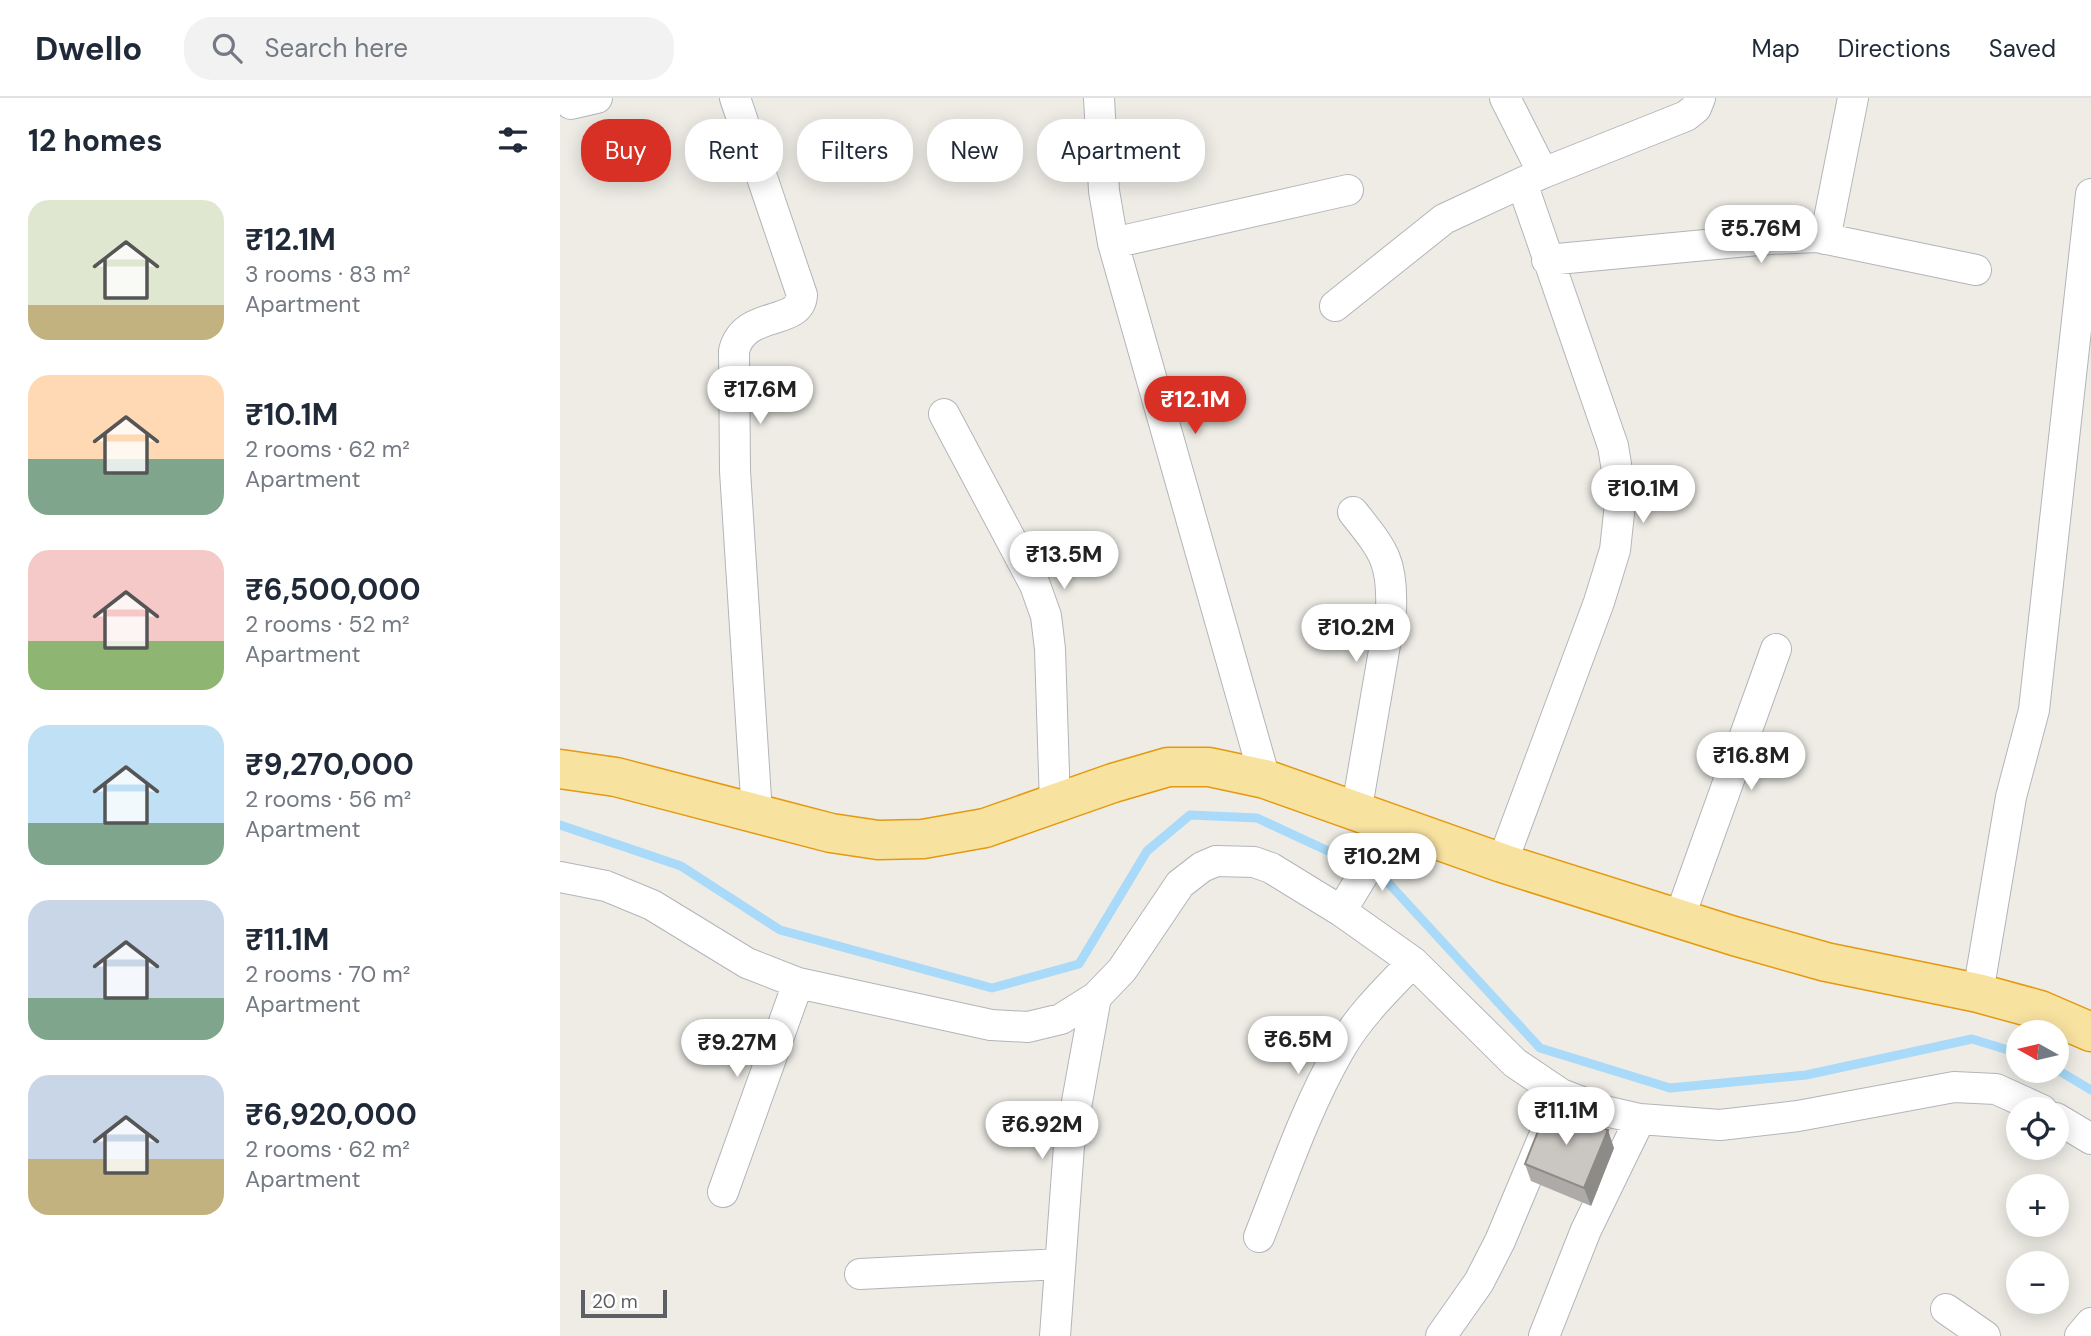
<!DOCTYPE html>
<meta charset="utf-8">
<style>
:root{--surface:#fff;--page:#f2f2f3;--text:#1f2937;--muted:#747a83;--line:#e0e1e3;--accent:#d93025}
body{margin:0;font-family:"DM Sans",sans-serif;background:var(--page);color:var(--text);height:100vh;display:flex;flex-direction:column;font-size:26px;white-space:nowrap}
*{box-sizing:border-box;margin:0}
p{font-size:23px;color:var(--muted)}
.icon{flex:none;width:38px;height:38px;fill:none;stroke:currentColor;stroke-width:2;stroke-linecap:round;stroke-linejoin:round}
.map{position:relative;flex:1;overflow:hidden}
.details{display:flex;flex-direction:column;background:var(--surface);width:560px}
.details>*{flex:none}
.hud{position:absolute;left:21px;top:21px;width:665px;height:63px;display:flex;gap:14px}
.needle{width:46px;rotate:278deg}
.controls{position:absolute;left:1446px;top:922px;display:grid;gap:14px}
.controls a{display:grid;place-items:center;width:63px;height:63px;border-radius:50%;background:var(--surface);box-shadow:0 4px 18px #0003;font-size:35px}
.scale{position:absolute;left:21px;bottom:18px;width:86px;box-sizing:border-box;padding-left:7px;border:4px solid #5c6064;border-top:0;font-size:19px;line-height:24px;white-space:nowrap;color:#5c6064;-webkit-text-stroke:5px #fff;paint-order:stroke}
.price{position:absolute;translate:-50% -60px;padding:0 16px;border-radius:24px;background:#fff;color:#222;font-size:23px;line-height:46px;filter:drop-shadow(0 2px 4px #0008)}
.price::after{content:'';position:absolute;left:50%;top:42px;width:21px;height:16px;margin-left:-10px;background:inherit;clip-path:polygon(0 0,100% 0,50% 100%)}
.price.active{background:var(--accent);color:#fff}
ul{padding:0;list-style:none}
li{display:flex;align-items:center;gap:21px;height:175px;padding:0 28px}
li span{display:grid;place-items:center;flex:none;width:196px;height:140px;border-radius:21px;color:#555}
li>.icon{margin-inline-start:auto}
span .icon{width:84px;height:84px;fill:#fffc;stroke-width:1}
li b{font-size:30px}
h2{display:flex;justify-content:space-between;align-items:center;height:84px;padding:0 28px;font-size:30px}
.tag{padding:0 24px;border-radius:28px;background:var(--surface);box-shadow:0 4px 18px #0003;font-size:24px;line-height:63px}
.tag.active{background:var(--accent);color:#fff}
header{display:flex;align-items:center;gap:42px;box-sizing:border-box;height:98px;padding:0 35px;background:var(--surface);border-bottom:2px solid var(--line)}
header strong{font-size:33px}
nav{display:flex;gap:38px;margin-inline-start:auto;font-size:24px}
.search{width:490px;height:63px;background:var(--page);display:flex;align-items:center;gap:18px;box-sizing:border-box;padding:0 24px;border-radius:28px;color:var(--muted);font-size:26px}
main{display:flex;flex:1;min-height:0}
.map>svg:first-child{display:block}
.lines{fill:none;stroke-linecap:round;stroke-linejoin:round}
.stream{stroke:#a9dafa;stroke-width:9}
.minor-casing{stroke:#b2b5b9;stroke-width:32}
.trunk-casing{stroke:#e4990e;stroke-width:41}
.minor{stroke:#fff;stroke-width:30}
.trunk{stroke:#f8e2a0;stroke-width:38}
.wall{fill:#aeaaa7}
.shaded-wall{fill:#8d8b88}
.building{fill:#cac6c2;stroke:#8d8b88;stroke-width:2}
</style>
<header>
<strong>Dwello</strong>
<div class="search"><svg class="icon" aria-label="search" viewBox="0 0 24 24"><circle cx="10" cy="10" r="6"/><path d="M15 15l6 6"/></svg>Search here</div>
<nav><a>Map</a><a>Directions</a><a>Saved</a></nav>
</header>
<main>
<section class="details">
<h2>12 homes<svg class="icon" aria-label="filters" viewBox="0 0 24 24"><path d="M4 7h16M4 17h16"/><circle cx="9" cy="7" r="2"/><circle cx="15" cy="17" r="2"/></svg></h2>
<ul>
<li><span style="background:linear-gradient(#dfe7d0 75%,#c2b280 0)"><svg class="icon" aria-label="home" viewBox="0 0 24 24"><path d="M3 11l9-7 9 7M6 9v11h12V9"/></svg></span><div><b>₹12.1M</b><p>3 rooms · 83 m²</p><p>Apartment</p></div></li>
<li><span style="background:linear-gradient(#ffd9b3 60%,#7fa58c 0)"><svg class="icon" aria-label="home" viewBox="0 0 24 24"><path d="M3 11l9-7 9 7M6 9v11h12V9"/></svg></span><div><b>₹10.1M</b><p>2 rooms · 62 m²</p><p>Apartment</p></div></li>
<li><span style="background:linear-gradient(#f6c9c9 65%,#8fb573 0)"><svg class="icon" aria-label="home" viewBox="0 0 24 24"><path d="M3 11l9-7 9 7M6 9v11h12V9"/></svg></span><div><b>₹6,500,000</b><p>2 rooms · 52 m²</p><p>Apartment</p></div></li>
<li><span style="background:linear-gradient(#bfe0f5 70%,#7fa58c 0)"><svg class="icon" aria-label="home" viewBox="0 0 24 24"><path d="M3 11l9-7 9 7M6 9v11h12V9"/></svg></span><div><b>₹9,270,000</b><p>2 rooms · 56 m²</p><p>Apartment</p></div></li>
<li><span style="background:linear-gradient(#c9d6e8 70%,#7fa58c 0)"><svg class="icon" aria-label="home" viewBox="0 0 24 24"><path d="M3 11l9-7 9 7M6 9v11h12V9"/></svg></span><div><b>₹11.1M</b><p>2 rooms · 70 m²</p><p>Apartment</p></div></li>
<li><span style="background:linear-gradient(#c9d6e8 60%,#c2b280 0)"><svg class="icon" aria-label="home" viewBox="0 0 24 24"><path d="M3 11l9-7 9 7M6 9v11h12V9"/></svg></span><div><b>₹6,920,000</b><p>2 rooms · 62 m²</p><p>Apartment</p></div></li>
</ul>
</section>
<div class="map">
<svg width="1531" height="1238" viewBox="0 0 1531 1238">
<rect width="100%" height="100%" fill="#eeece5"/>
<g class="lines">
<path class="stream" d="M0,727L121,768L220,832L432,890L519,866L587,753L630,717L697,720L822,778L980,950L1110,990L1246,977L1412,941L1458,955
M1496,971L1531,992"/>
<g class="minor-casing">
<path id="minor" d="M175,0L242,197C240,229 184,211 174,253L175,373L197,716
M539,0L544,93L553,145L705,681
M945,0L983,75
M11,6L37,0
M1265,141L1293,0
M553,145L788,92
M987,162L1209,141L1257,139L1416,172
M775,208L884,121L983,75L1126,18L1136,10L1140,0
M384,316L475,487L486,518L490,551L495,706
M793,414C823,452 833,462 831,512L796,715
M942,765L1039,504L1055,452L1061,397L1053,348L962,85
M0,779L46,788L92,807L187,865L238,885L431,927L468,929L501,921L536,899L562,872L620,786L642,769L656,763L694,764L711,770L781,813L853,864L955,965L1001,996L1045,1013L1080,1021L1160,1027L1238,1018L1394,989L1436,991L1482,1012
M781,813L833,728
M1119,821L1216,551
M1418,895L1451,699L1474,612L1531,96
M1496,1020L1531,1041
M163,1094L238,885
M699,1139C724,1076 746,1010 780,951C799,918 827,891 853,864
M300,1176L500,1166
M1386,1211L1425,1238
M495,1238L509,1048L536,899
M881,1238L919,1184L940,1143L984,1038
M984,1238L1026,1132L1080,1021
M1520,1238L1531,1225"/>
</g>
<g class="trunk-casing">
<path id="trunk" d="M0,671L56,679L271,735L318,742L363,741L425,730L553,685L608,669H649L705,681L942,765L1174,838L1266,864L1418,895L1480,912L1531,934"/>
</g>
<use href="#minor" class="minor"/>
<use href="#trunk" class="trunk"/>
</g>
<path class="wall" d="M1054,1050L1031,1108L971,1083L965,1066Z"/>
<path class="shaded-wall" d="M1048,1032L1054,1050L1031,1108L1024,1090Z"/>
<path class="building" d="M988,1008L1048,1032L1024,1090L965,1066Z"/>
</svg>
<div class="controls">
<a><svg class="needle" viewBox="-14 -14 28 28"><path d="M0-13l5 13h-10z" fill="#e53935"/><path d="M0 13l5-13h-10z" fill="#747a83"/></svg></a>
<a><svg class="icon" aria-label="locate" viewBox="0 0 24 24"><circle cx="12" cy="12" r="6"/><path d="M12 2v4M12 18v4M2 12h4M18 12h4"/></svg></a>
<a>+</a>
<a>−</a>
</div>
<div class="scale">20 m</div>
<b class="price" style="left:1201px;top:167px">₹5.76M</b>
<b class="price" style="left:200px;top:328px">₹17.6M</b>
<b class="price active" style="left:635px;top:338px">₹12.1M</b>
<b class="price" style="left:1083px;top:427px">₹10.1M</b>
<b class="price" style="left:504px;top:493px">₹13.5M</b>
<b class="price" style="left:796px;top:566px">₹10.2M</b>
<b class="price" style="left:1191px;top:694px">₹16.8M</b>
<b class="price" style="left:822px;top:795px">₹10.2M</b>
<b class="price" style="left:738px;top:978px">₹6.5M</b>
<b class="price" style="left:177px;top:981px">₹9.27M</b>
<b class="price" style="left:1006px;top:1049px">₹11.1M</b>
<b class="price" style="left:482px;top:1063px">₹6.92M</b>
<div class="hud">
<a class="tag active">Buy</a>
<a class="tag">Rent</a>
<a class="tag">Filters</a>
<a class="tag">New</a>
<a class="tag">Apartment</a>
</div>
</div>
</main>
